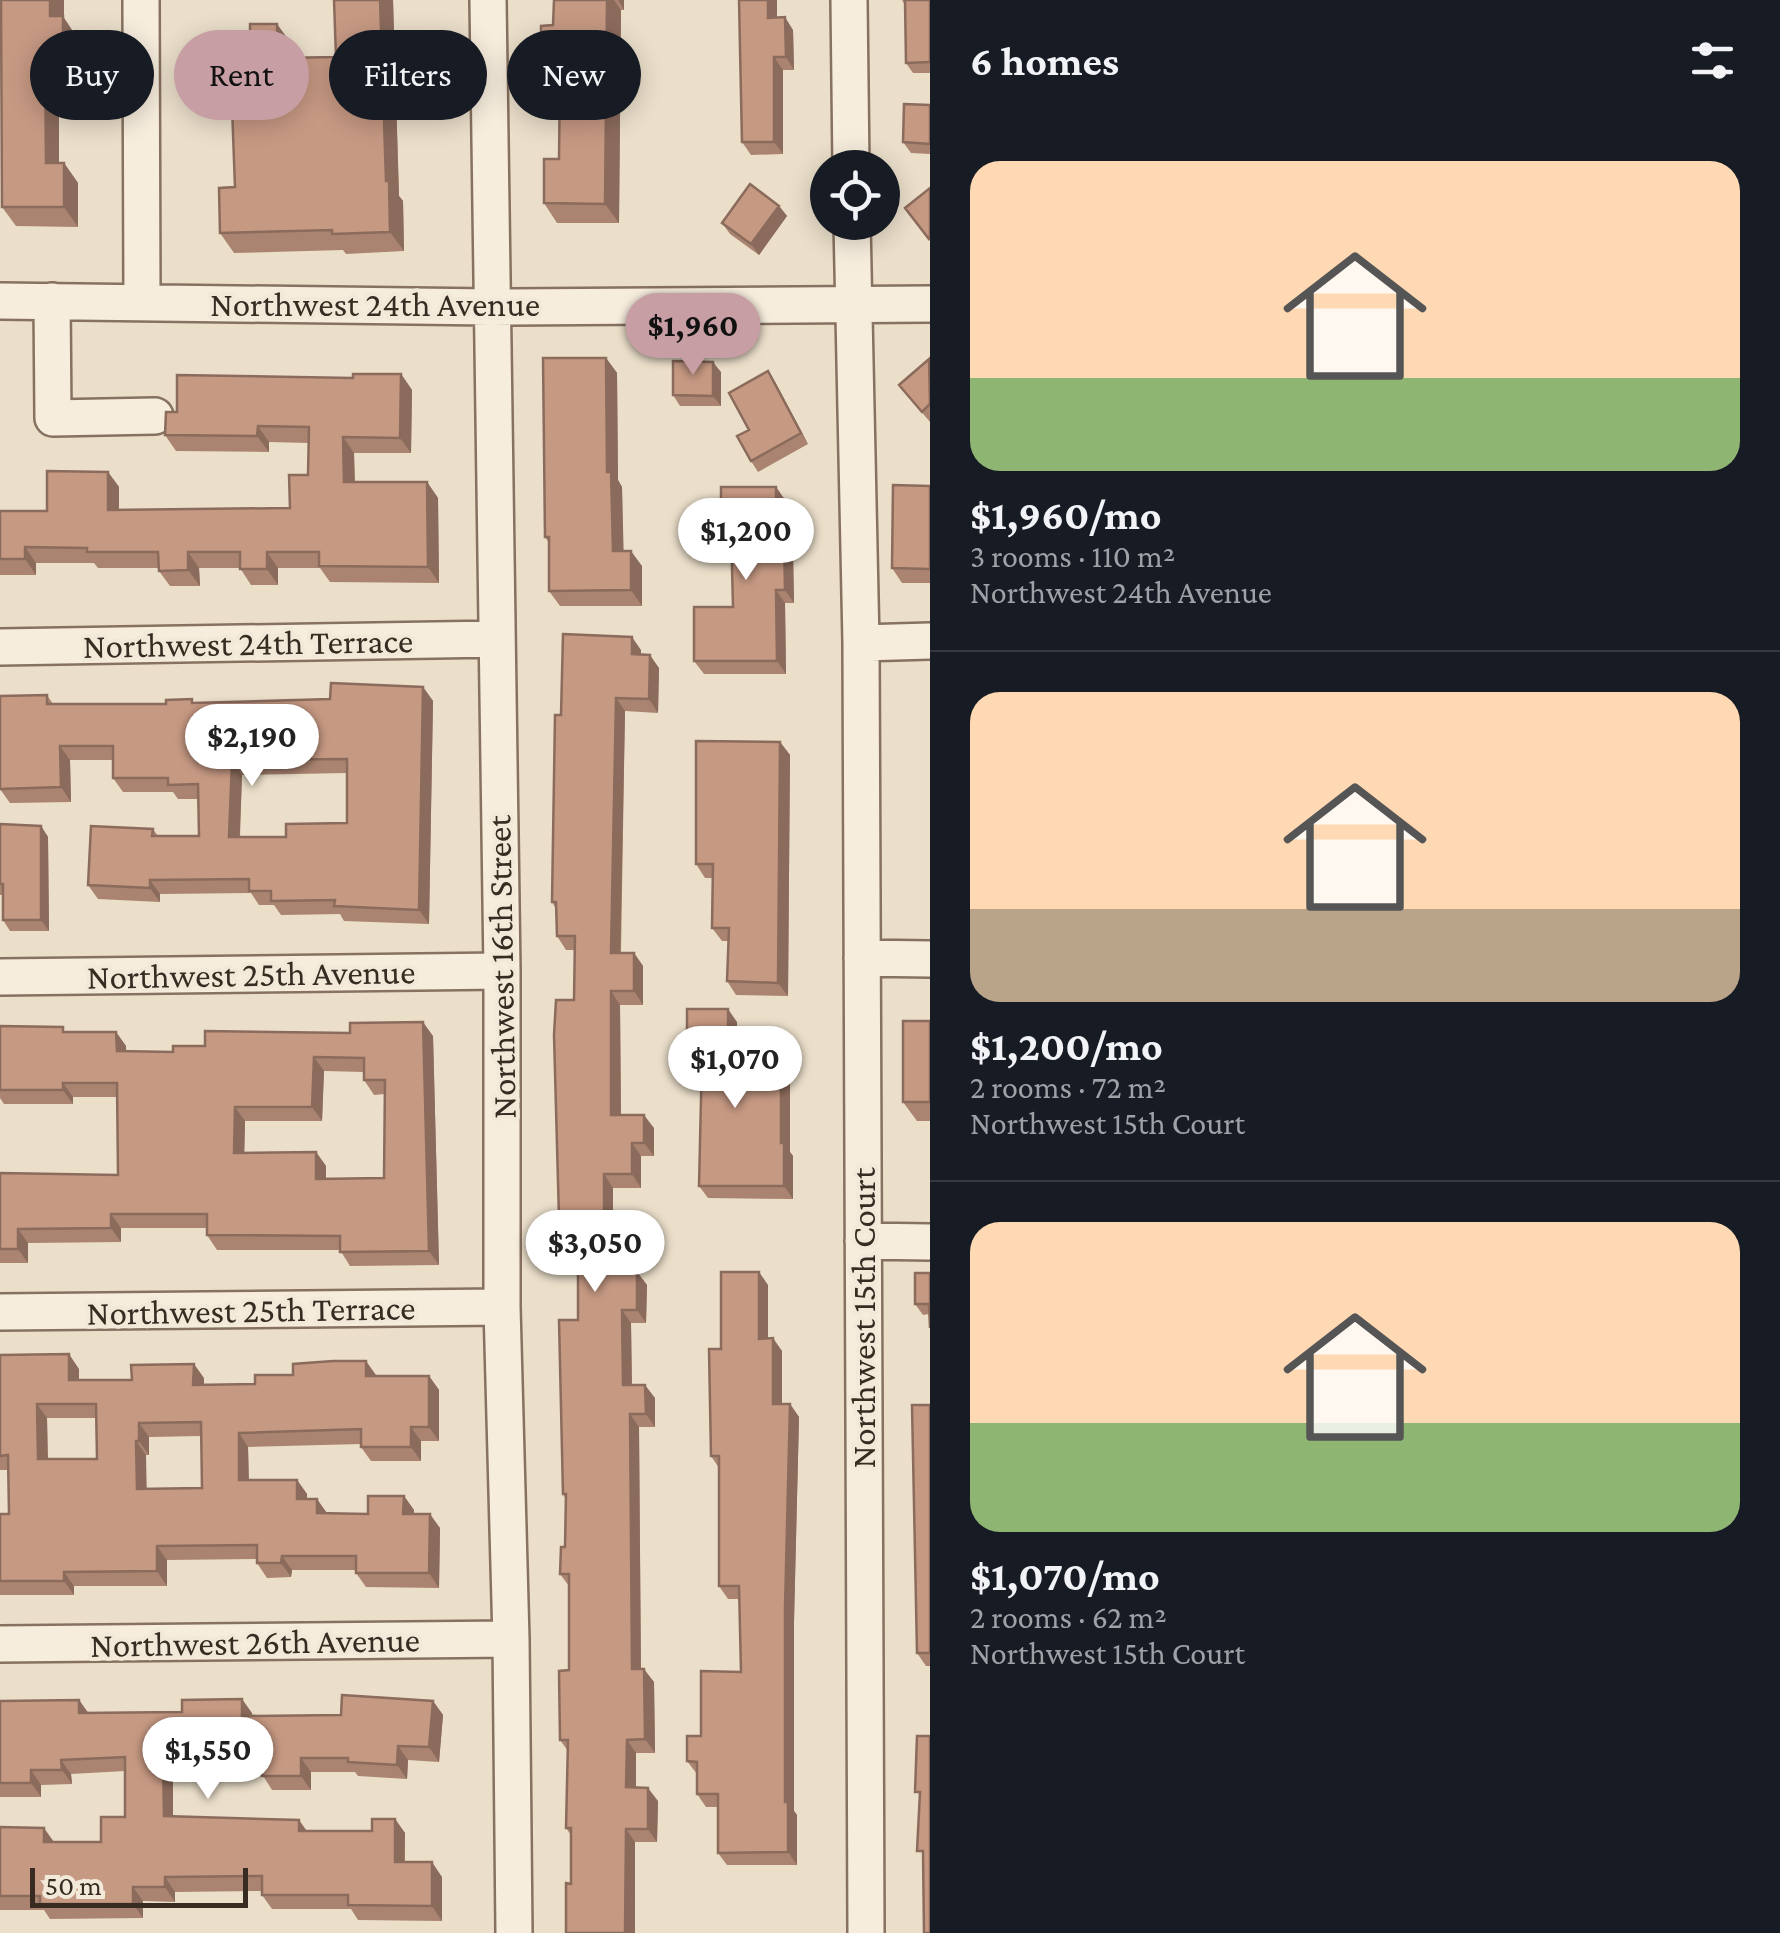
<!DOCTYPE html>
<meta charset="utf-8">
<style>
:root{--surface:#171b24;--page:#242831;--text:#f1f3f6;--muted:#9ea1a6;--line:#363941;--accent:#c69ea3}
body{margin:0;font-family:"Crimson Pro",serif;background:var(--page);color:var(--text);height:100vh;display:flex;flex-direction:column;font-size:38px;white-space:nowrap}
*{box-sizing:border-box;margin:0}
p{font-size:32px;color:var(--muted)}
.icon{flex:none;width:55px;height:55px;fill:none;stroke:currentColor;stroke-width:2;stroke-linecap:round;stroke-linejoin:round}
.map{position:relative;flex:1;overflow:hidden}
.drawer{display:flex;flex-direction:column;background:var(--surface);width:850px}
.drawer>*{flex:none}
.top-card{position:absolute;left:30px;top:30px;width:750px;height:90px;display:flex;gap:20px}
.controls{position:absolute;left:810px;top:150px;display:grid;gap:20px}
.controls a{display:grid;place-items:center;width:90px;height:90px;border-radius:50%;background:var(--surface);box-shadow:0 5px 25px #0003;font-size:50px}
.scale{position:absolute;left:30px;bottom:25px;width:218px;box-sizing:border-box;padding-left:10px;border:5px solid #382b22;border-top:0;font-size:28px;line-height:35px;white-space:nowrap;color:#382b22;-webkit-text-stroke:8px #f3e9d9;paint-order:stroke}
.price{position:absolute;translate:-50% -85px;padding:0 22px;border-radius:35px;background:#fff;color:#222;font-size:32px;line-height:65px;filter:drop-shadow(0 2px 5px #0008)}
.price::after{content:'';position:absolute;left:50%;top:60px;width:30px;height:22px;margin-left:-15px;background:inherit;clip-path:polygon(0 0,100% 0,50% 100%)}
.price.current{background:var(--accent);color:#111}
ul{padding:0;list-style:none}
li{display:grid;align-content:center;gap:20px;height:530px;padding:0 40px}
li+li{border-top:2px solid var(--line)}
li span{display:grid;place-items:center;height:310px;border-radius:30px;color:#555}
li>.icon{margin-inline-start:auto}
span .icon{width:180px;height:180px;fill:#fffc;stroke-width:1}
li b{font-size:42px}
h2{display:flex;justify-content:space-between;align-items:center;height:120px;padding:0 40px;font-size:42px}
.pill{padding:0 35px;border-radius:45px;background:var(--surface);box-shadow:0 5px 25px #0003;font-size:35px;line-height:90px}
.pill.current{background:var(--accent);color:#111}
main{display:flex;flex:1;min-height:0}
.map>svg:first-child{display:block}
.lines{fill:none;stroke-linecap:round;stroke-linejoin:round}
.minor-casing{stroke:#877160;stroke-width:40}
.minor{stroke:#f7eddd;stroke-width:35}
.wall{fill:#aa8471;fill-rule:evenodd}
.shaded-wall{fill:#8b6b5c}
.building{fill:#c69983;stroke:#8b6b5c;stroke-width:2.5;fill-rule:evenodd}
.labels{text-anchor:middle;stroke-width:8;stroke-linejoin:round;paint-order:stroke}
.street-label{font-size:35px;fill:#382b22;stroke:#f3e9d9}
</style>
<main>
<div class="map">
<svg width="930" height="1933" viewBox="0 0 930 1933">
<rect width="100%" height="100%" fill="#ebdfca"/>
<g class="lines">
<g class="minor-casing">
<path id="minor" d="M141,0L142,302
M488,0L502,971V1307L511,1639L514,1933
M849,0L851,168
M852,222L861,643L866,1933
M0,301L491,307L930,304
M52,301L53,418L155,416
M861,643L930,641
M0,647L496,639
M862,958L930,959
M0,977L502,971
M863,1241L930,1242
M0,1312L502,1307
M0,1644L511,1639"/>
</g>
<use href="#minor" class="minor"/>
</g>
<path class="wall" d="M1,0L64,18L76,36L77,80H59V163H64L78,183V227L16,226L2,207Z
M334,0H393L399,196L403,201L404,251L346,254L343,250L234,253L220,233L235,187L232,101L217,81L291,43V58L336,57Z
M554,0H624V10H621L619,223H557L544,203L559,159L560,89H555L541,69L553,25Z
M902,0H930V73H913L906,63L905,5Z
M777,18L793,30L794,70H783V154L751,155L742,142Z
M930,105V154L911,153L903,142Z
M779,206L787,216L759,255L730,234L722,223Z
M606,358L617,373L618,480L622,487L623,551L642,566V606H560L549,591V543L545,537Z
M930,360V422L899,385Z
M768,371L775,382L808,444L758,472L751,461L749,430Z
M721,372V406H680L673,395Z
M401,374L412,390L411,453H354L355,482H427L438,498L439,583L330,582L320,568H278V585H251L240,568H199L200,586H170L159,571V568H98L94,563H36V575H0V511H47L108,472L119,487V510L290,508L308,475L309,443L269,442V452L176,451L165,435L177,412L353,378Z
M930,486V583H902L892,568Z
M776,487L785,500V542L793,552L794,603H785L786,674H704L694,661L733,607L731,540L721,527Z
M641,650V654L659,668L658,713L625,711L621,953H634L643,966V1005H620L621,1115L654,1128V1156H641V1188H613V1272H637L647,1285L646,1323H631L632,1385L655,1398V1427H639L641,1669L654,1682L655,1753H636V1787L658,1801L657,1842H635V1933H566L571,1884V1835L566,1828L568,1751L560,1740L569,1670V1586L560,1574L565,1547V1498L563,1494L578,1320V1268H570L560,1255L574,1000L575,950H566L557,936L556,909L552,902L561,715Z
M423,687L433,701L429,924L344,921L340,914L281,915L274,905H259L251,893L160,894V902L98,899L88,885L153,829L158,836H199L198,799H178L173,792H123L113,778V760H70L71,802L10,803L0,789L47,695L53,704H166L330,699ZM347,773V823L286,837H240L242,775Z
M780,742L790,755L788,996L736,995L727,981L728,941H722L712,928V878H705L696,864Z
M0,824L41,826L48,837L49,931H10L3,920V895H0Z
M930,1021V1121H917L903,1102Z
M737,1022V1072H781L790,1085V1152L793,1156V1199L708,1198L699,1186L702,1068H696L687,1056Z
M0,1026L67,1032H116L126,1046V1051L173,1052L205,1046L433,1036L439,1265L350,1266L340,1250H217L207,1235V1228H121V1242L28,1243V1263H0V1173L118,1175V1097H73V1104H4L0,1098ZM324,1071L364,1072V1080L374,1095L385,1094L384,1178L326,1179V1166L316,1152L244,1153L245,1121H322Z
M930,1273V1329L929,1314L923,1315L915,1304Z
M768,1285V1338L782,1351V1404H790L799,1417L794,1621V1811L797,1815V1865H727L718,1853V1807H706L697,1794V1774L687,1761L701,1736L741,1672L740,1599H728L719,1586V1468L711,1456L721,1349Z
M0,1355L79,1369V1380L204,1378V1384H255L376,1376H429L439,1390V1441H421V1461H371L361,1447V1444L248,1447L249,1480H297L307,1494V1499L327,1513L368,1514L404,1496L414,1510V1514L440,1528L439,1588L366,1587L356,1573V1570H292L291,1577L267,1578L257,1563V1559L167,1560V1586H74V1595H0V1514H9L8,1470H0ZM47,1418H96L97,1459H48ZM201,1436L202,1488L146,1489V1455H149V1437Z
M930,1405V1666H926L917,1653Z
M79,1700L88,1713H252V1716L341,1715L433,1701L443,1715L439,1762L408,1760L407,1779L358,1776L355,1772H311V1790H272L262,1774H173V1817L307,1831H372L395,1819L405,1833V1862L442,1877V1921L358,1920L351,1909H272L262,1895V1891L175,1892V1902L143,1901V1918L50,1919L44,1910H0V1827L54,1842H101L125,1817V1771L71,1774L72,1784L41,1785V1797H0V1701Z"/>
<path class="shaded-wall" d="M50,0H64V18L76,36L77,80L63,60L50,16Z
M380,0H393L399,196L403,201L404,251L390,232L386,181Z
M607,0H614L621,10L619,223L605,204Z
M618,0H624V10Z
M768,0H777V30L768,18Z
M785,17L793,30L794,70L786,57Z
M277,24L291,43L292,78L278,58Z
M774,57L783,70V154L774,142Z
M45,60L59,80V183L46,163Z
M64,163L78,183V227L64,207Z
M779,206L787,216L759,255L751,244Z
M606,358L617,373L618,480L622,487L624,566L613,551L607,472Z
M713,362L721,372V406L713,396Z
M768,371L775,382L808,444L801,433Z
M401,374L412,390L411,453L400,438Z
M258,426L269,442V452L257,436Z
M343,437L354,453L355,498L344,482Z
M108,472L119,487V526L108,510Z
M427,482L438,498L439,583L428,567Z
M776,487L785,500V542L793,552L794,603L785,590L776,540Z
M25,547L36,563V575L25,559Z
M631,551L642,566V606L631,590Z
M188,552L199,568L200,586L188,570Z
M267,552L278,568V585L267,569Z
M776,590L785,603L786,674L777,661Z
M632,637L641,650V667L632,654Z
M650,655L659,668L658,713L649,699Z
M423,687L433,701L429,924L419,910Z
M616,698L625,711L620,966L611,953Z
M780,742L790,755L788,996L778,983Z
M60,746L70,760L71,802L61,787Z
M232,760L242,775L239,852L229,837Z
M41,826L48,837L49,931L41,920Z
M150,880L160,894V902L150,888Z
M634,953L643,966V1005L634,991Z
M611,991L620,1005L621,1128L611,1115Z
M728,1009L737,1022V1085L728,1072Z
M423,1022L433,1036L439,1265L429,1251Z
M116,1032L126,1046L127,1065L117,1051Z
M314,1057L324,1071L322,1121L312,1107Z
M781,1072L790,1085V1152L793,1156V1199L784,1186L781,1143Z
M63,1083L73,1097V1104L63,1090Z
M235,1107L245,1121L244,1167L234,1153Z
M644,1115L654,1128V1156L644,1143Z
M632,1143L641,1156V1188L632,1174Z
M316,1152L326,1166V1193L316,1179Z
M604,1174L613,1188V1286L604,1272Z
M111,1214L121,1228V1242L111,1228Z
M18,1229L28,1243V1263L18,1249Z
M637,1272L647,1285L646,1323L637,1310Z
M759,1272L768,1285V1351L759,1339Z
M622,1310L631,1323L632,1398L623,1385Z
M773,1338L782,1351V1417L773,1404Z
M69,1354L79,1369V1395L69,1380Z
M366,1361L376,1375L366,1376Z
M194,1364L204,1378L203,1399L193,1385Z
M429,1376L439,1390V1441L429,1427Z
M645,1385L655,1398V1427L646,1414Z
M37,1404L47,1418L48,1474L38,1459Z
M790,1404L799,1417L794,1621V1811L797,1815V1865L788,1852L785,1802V1608Z
M630,1414L639,1427L641,1683L632,1669Z
M139,1423L149,1437V1455L139,1441Z
M411,1427L421,1441V1461L411,1447Z
M239,1433L248,1447L249,1494L239,1480Z
M136,1441L146,1455L147,1503L137,1489Z
M297,1480L307,1494V1513L297,1499Z
M404,1496L414,1510L413,1528L403,1514Z
M317,1499L327,1513H317Z
M430,1514L440,1528L439,1588L429,1573Z
M157,1546L167,1560V1586L157,1571Z
M282,1556L292,1570L291,1577L281,1563Z
M64,1572L74,1586V1595L64,1581Z
M644,1669L654,1682L655,1753L645,1739Z
M242,1699L252,1713V1730L242,1716Z
M79,1700L89,1714L79,1713Z
M433,1701L443,1715L439,1762L429,1747Z
M627,1740L636,1753V1801L626,1787Z
M398,1746L408,1760L407,1779L397,1765Z
M301,1758L311,1772V1790L301,1776Z
M61,1760L71,1774L72,1784L62,1770Z
M163,1760L173,1774V1831L164,1816Z
M31,1770L41,1785V1797L31,1783Z
M648,1788L658,1801L657,1842L648,1829Z
M395,1819L405,1833L404,1876L395,1862Z
M299,1820L309,1834L299,1831Z
M44,1828L54,1842H44Z
M626,1829L635,1842V1933H625Z
M432,1862L442,1877V1921L432,1906Z
M165,1877L175,1892V1902L165,1887Z
M133,1887L143,1901V1918L133,1904Z"/>
<path class="building" d="M1,0H50V16H63V60H45L46,163H64V207H2Z
M334,0H380L386,181H389L390,232L332,234V230L220,233L219,188L235,187L231,81H217L216,37L250,36V24H277L278,58L336,57Z
M554,0H607L605,204L544,203V159H559L560,69H541V26L553,25Z
M739,0H768V18L785,17L786,57H774V142H742Z
M905,0H930V62L906,63Z
M904,104L930,105V144L903,142Z
M750,184L779,206L751,244L722,223Z
M930,188V238L929,239L905,208Z
M543,358H606L607,472H611L613,551H631V590L549,591V537H545Z
M929,359L930,404L922,412L899,385Z
M673,361L713,362V396L673,395Z
M768,371L801,433L751,461L737,436L749,430L729,393Z
M353,374H401L400,438L343,437L344,482H427L428,567L319,566V552H267V569H240V552H188V570L159,571L158,552H87V548L25,547V559H0V511H47V471L108,472V510L290,508L289,475H308L309,427L258,426L257,436L165,435L166,412H177V375L353,378Z
M893,485L930,486V569L892,568Z
M721,487H776V540L784,539L785,590H776L777,661H694V607H733L731,526L721,527Z
M563,634L632,637V654L650,655L649,699L616,698L611,953H634V991H611V1115H644V1143H632V1174H604V1272H637V1310H622L623,1385H645L646,1414H630L632,1669H644L645,1739L627,1740L626,1787L648,1788V1829H626L625,1933H566V1883L571,1884V1828H566L568,1740H560L559,1671L569,1670V1574H560L561,1547H565L566,1494H563L559,1320H578V1255H560L554,1035L556,1000H574L575,936H557L556,902H552L555,715H561Z
M331,683L423,687L419,910L334,906L335,900L271,901V891H249V879L150,880V888L88,885L91,826L153,829L152,836H199L198,784L168,785V778H113V746H60L61,787L0,789V696L47,695V704H166V700L192,699V703L330,699ZM347,759V823L286,824V837H229L232,760Z
M696,741L780,742L778,983L727,981L729,928H712L713,864H696Z
M0,824L41,826V920H3V884H0Z
M687,1009H728V1072H781V1143H784V1186H699L702,1055L687,1056Z
M903,1021H930V1102H903Z
M423,1022L429,1251L340,1252V1236L207,1235V1214H111V1228L18,1229V1249H0V1173L118,1175L117,1083H63V1090H0V1026L63,1027V1032H116L117,1051L173,1052V1046H205V1031L350,1033V1023ZM314,1057L364,1058V1080H385L384,1178L316,1179V1152L234,1153L235,1107H312Z
M721,1272H759V1339L773,1338V1404H790L785,1608V1802H788V1852L718,1853V1794H697V1762L687,1761V1736H701V1671L741,1672L739,1586H719V1456H711L709,1349H721Z
M915,1273H930V1328L929,1304H915Z
M69,1354V1380H132L131,1365L194,1364L193,1385L255,1384V1375H293V1364L333,1361H366V1376H429V1427H411V1447H361V1429L239,1433V1480H297V1499H317V1513L368,1514V1496H404L403,1514H430L429,1573H356V1556H282L281,1563H257V1545L157,1546V1571L64,1572V1581H0V1514H9L8,1455L0,1456V1355ZM37,1404H96L97,1459H38ZM201,1422L202,1488L137,1489L136,1441H139V1423Z
M912,1405H930V1653H917Z
M342,1695L433,1701L429,1747L398,1746L397,1765L348,1762V1758H301V1776H262V1760H163L164,1816L299,1820V1831H372V1819H395V1862H432V1906L348,1905V1895H262V1876L165,1877V1887H133V1904H40V1896H0V1827L44,1828V1842H101V1817H125V1757L61,1760L62,1770H31V1783H0V1701L79,1700V1713L182,1712V1700L242,1699V1716L341,1715Z
M917,1736H930V1933H924L923,1851H917L920,1792H915Z"/>
<g class="labels">
<g class="street-label">
<text x="375" y="316">Northwest 24th Avenue</text>
<text transform="translate(248 643) rotate(-1)" y="12">Northwest 24th Terrace</text>
<text transform="translate(501 967) rotate(-91)" y="12">Northwest 16th Street</text>
<text transform="translate(251 974) rotate(-1)" y="12">Northwest 25th Avenue</text>
<text transform="translate(251 1310) rotate(-1)" y="12">Northwest 25th Terrace</text>
<text transform="translate(863 1318) rotate(-90)" y="12">Northwest 15th Court</text>
<text transform="translate(255 1642) rotate(-1)" y="12">Northwest 26th Avenue</text>
</g>
</g>
</svg>
<div class="controls">
<a><svg class="icon" aria-label="locate" viewBox="0 0 24 24"><circle cx="12" cy="12" r="6"/><path d="M12 2v4M12 18v4M2 12h4M18 12h4"/></svg></a>
</div>
<div class="scale">50 m</div>
<b class="price current" style="left:693px;top:378px">$1,960</b>
<b class="price" style="left:746px;top:583px">$1,200</b>
<b class="price" style="left:252px;top:789px">$2,190</b>
<b class="price" style="left:735px;top:1111px">$1,070</b>
<b class="price" style="left:595px;top:1295px">$3,050</b>
<b class="price" style="left:208px;top:1802px">$1,550</b>
<div class="top-card">
<a class="pill">Buy</a>
<a class="pill current">Rent</a>
<a class="pill">Filters</a>
<a class="pill">New</a>
</div>
</div>
<section class="drawer">
<h2>6 homes<svg class="icon" aria-label="filters" viewBox="0 0 24 24"><path d="M4 7h16M4 17h16"/><circle cx="9" cy="7" r="2"/><circle cx="15" cy="17" r="2"/></svg></h2>
<ul>
<li><span style="background:linear-gradient(#ffd9b3 70%,#8fb573 0)"><svg class="icon" aria-label="home" viewBox="0 0 24 24"><path d="M3 11l9-7 9 7M6 9v11h12V9"/></svg></span><div><b>$1,960/mo</b><p>3 rooms · 110 m²</p><p>Northwest 24th Avenue</p></div></li>
<li><span style="background:linear-gradient(#ffd9b3 70%,#b9a48a 0)"><svg class="icon" aria-label="home" viewBox="0 0 24 24"><path d="M3 11l9-7 9 7M6 9v11h12V9"/></svg></span><div><b>$1,200/mo</b><p>2 rooms · 72 m²</p><p>Northwest 15th Court</p></div></li>
<li><span style="background:linear-gradient(#ffd9b3 65%,#8fb573 0)"><svg class="icon" aria-label="home" viewBox="0 0 24 24"><path d="M3 11l9-7 9 7M6 9v11h12V9"/></svg></span><div><b>$1,070/mo</b><p>2 rooms · 62 m²</p><p>Northwest 15th Court</p></div></li>
</ul>
</section>
</main>
